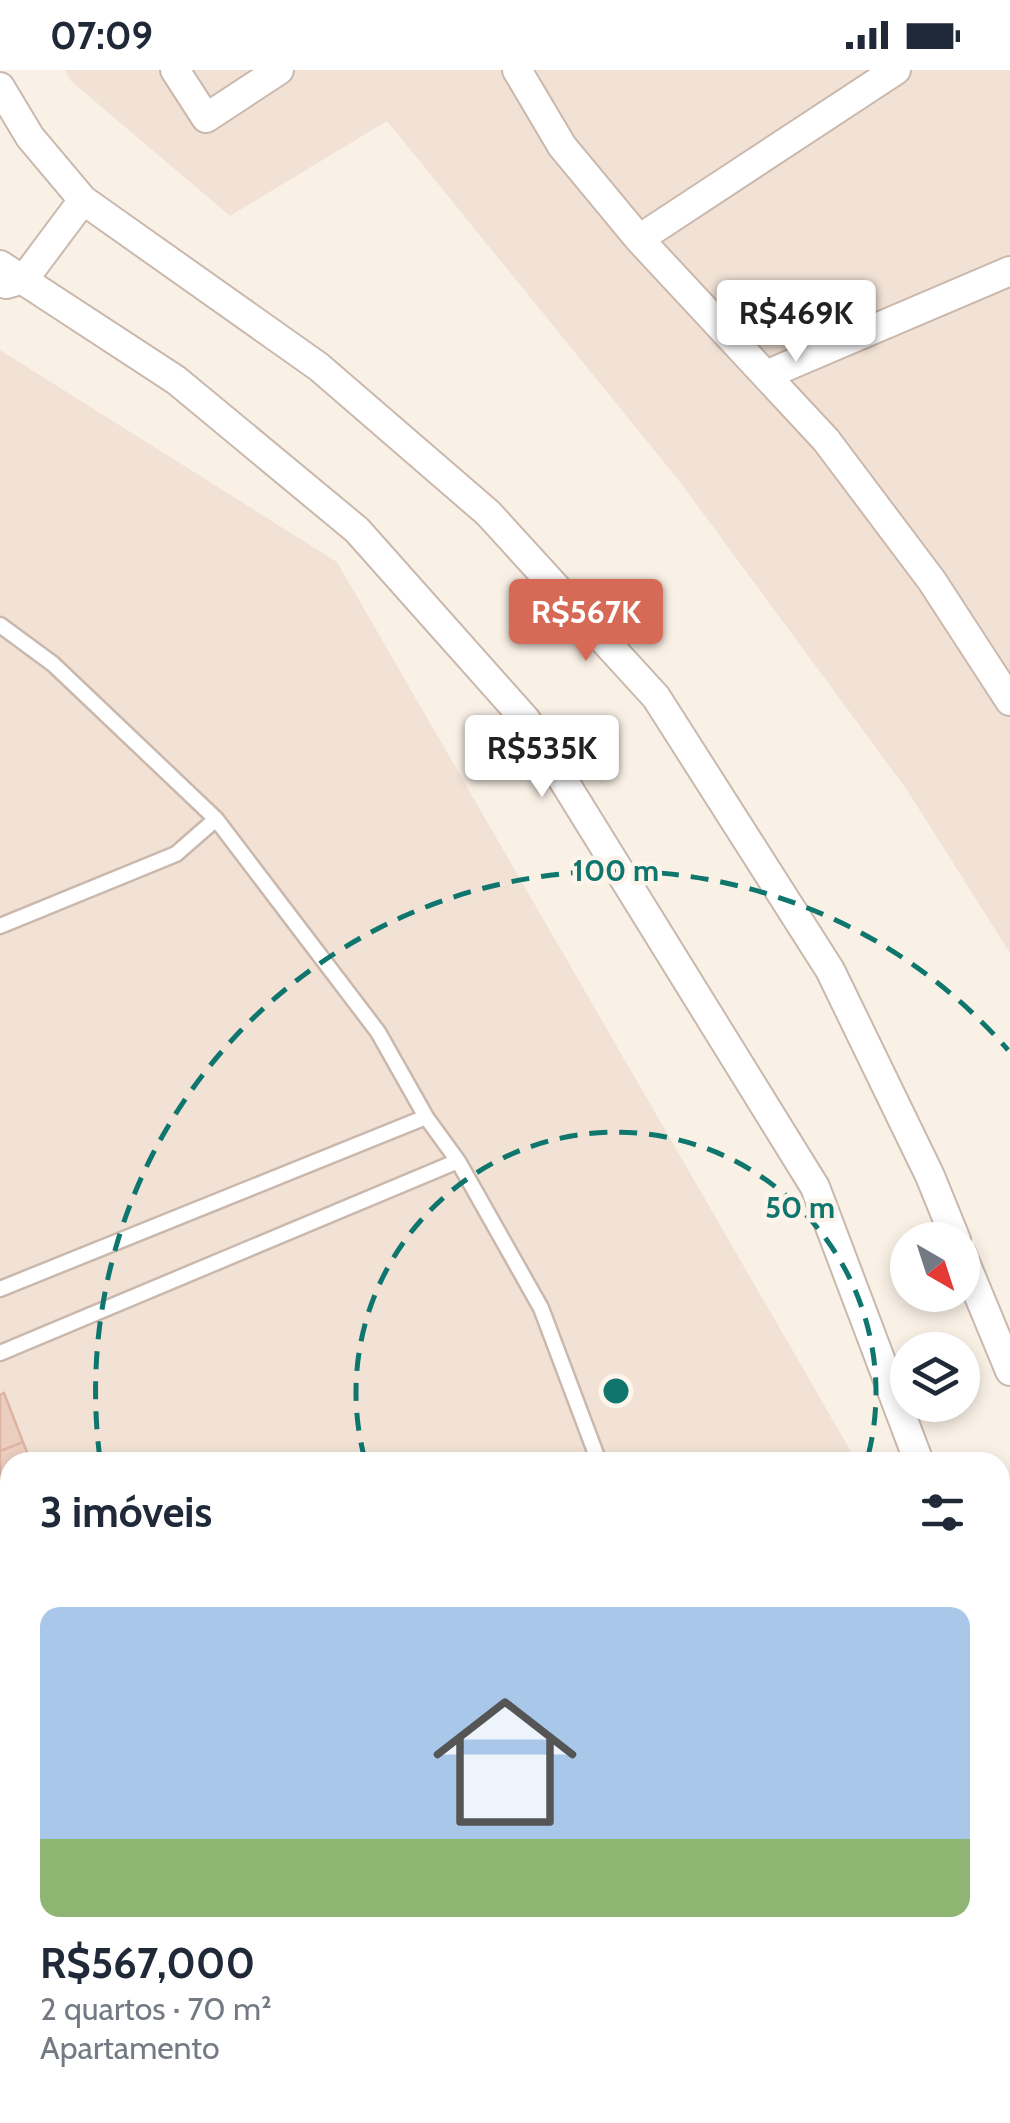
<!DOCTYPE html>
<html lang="pt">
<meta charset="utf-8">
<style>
:root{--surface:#fff;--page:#f6f6f7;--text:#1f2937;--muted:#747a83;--line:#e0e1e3;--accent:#d76a57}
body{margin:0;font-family:Cabin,sans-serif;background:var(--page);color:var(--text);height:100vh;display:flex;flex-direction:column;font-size:38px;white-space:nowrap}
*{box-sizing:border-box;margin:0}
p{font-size:32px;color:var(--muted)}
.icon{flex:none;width:55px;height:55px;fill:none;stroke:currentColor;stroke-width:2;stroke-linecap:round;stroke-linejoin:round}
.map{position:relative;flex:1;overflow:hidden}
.side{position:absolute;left:0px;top:1382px;width:1010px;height:672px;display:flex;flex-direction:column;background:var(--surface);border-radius:30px 30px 0 0;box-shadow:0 5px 15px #0003}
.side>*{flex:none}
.needle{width:65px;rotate:141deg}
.buttons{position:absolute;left:890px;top:1152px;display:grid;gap:20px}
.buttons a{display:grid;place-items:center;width:90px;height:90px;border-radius:50%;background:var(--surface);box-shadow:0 5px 15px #0003;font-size:50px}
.price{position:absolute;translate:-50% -85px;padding:0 22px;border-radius:10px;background:#fff;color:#222;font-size:32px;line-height:65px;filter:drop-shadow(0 2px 5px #0008)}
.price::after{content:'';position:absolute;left:50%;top:60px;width:30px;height:22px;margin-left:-15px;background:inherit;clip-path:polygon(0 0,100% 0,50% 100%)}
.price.active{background:var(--accent);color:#fff}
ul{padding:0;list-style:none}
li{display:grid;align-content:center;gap:20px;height:530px;padding:0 40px}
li+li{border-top:2px solid var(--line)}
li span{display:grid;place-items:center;height:310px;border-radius:20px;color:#555}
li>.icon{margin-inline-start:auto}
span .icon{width:180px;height:180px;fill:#fffc;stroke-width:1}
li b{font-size:42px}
h2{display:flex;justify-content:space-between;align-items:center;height:120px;padding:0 40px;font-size:42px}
.status{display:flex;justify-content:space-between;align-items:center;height:70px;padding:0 50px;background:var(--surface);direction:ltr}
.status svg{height:28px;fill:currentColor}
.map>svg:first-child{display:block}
.residential{fill:#f1e2d5}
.building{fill:#eccec0;stroke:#ddb4a2;stroke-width:2.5}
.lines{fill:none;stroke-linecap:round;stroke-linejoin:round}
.service-casing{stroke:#cab8ad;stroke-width:19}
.minor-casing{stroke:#cab8ad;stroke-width:32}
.secondary-casing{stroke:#cfbaae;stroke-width:45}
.service{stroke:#fff;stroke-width:14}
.minor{stroke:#fff;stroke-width:28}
.secondary{stroke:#fff;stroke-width:40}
.ring{fill:none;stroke:#0f766e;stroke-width:5;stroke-dasharray:18 12}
.centre{fill:#0f766e;stroke:#fdf5ec;stroke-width:5}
.ring-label{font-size:30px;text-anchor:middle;font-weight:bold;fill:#0f766e;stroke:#fdf5ec;stroke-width:9;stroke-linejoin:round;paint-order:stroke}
</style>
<div class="status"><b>07:09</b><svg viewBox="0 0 49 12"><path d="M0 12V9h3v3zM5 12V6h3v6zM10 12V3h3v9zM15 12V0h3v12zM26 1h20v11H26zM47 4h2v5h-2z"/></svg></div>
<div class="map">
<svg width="1010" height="2053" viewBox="0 0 1010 2053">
<rect width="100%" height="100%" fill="#faf1e6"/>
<path class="residential" d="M65,0H1010V883L907,720L680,412L387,51L230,146L71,11Z
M0,280L337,492L857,1392H10V1957L0,1961Z"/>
<path class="building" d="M4,1323L23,1372L0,1381V1325Z
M23,1372L31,1392H10L8,1434L0,1414V1381Z
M0,1414L8,1434L0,1438Z
M10,1483V1534L0,1509V1488Z
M0,1509L10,1534V1539L0,1544Z
M10,1539V1596L0,1600V1544Z
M10,1645V1702L0,1706V1649Z
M10,1702V1730L0,1706Z
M0,1706L10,1730V1758L4,1761L0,1756Z"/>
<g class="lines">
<g class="service-casing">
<path id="service" d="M0,555L53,594L216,749L378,962L426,1047L458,1091L541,1238L599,1392
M0,856L176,784L216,749
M0,1219L426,1047
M0,1283L458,1091
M0,1809L10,1805"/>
</g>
<g class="minor-casing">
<path id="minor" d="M175,0L206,48L279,0
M517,0L562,76L639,169L826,370L932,511L1010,631
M0,17L30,67L83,130L24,209L6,214
M83,130L319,297L488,443L656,627L830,900L930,1106L956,1170
M639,169L896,0
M0,195L176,310L357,460L526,650L815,1117L919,1392
M766,305L1010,201
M962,1185L1010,1301
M1000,1502L1010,1489
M1000,1584L1010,1601"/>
</g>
<g class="secondary-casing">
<path id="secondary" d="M1000,1757L1010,1753
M1000,1867L1010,1863
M283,2053L301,2045
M563,2053L582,2045"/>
</g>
<use href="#service" class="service"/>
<use href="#minor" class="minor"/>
<use href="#secondary" class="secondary"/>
</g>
<g class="ring">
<path d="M365 1390A260 260 0 1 1 867 1390"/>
<path d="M100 1389A520 520 0 0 1 1008 980"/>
</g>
<circle cx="616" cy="1321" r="15" class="centre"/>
<g class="ring-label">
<text x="616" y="811">100 m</text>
<text x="800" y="1148">50 m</text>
</g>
</svg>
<div class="buttons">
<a><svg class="needle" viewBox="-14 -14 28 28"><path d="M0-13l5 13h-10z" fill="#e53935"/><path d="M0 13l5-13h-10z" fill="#747a83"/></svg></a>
<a><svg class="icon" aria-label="layers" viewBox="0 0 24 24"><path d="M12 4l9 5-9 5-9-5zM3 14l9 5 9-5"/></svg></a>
</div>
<b class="price" style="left:796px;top:295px">R$469K</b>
<b class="price active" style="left:586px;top:594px">R$567K</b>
<b class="price" style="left:542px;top:730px">R$535K</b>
<section class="side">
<h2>3 imóveis<svg class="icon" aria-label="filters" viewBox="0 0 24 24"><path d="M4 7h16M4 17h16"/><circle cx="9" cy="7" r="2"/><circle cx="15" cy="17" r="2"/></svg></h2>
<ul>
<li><span style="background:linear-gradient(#a9c7e8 75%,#8fb573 0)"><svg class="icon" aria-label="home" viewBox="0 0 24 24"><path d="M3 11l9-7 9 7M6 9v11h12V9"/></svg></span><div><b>R$567,000</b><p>2 quartos · 70 m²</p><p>Apartamento</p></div></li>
</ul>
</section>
</div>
